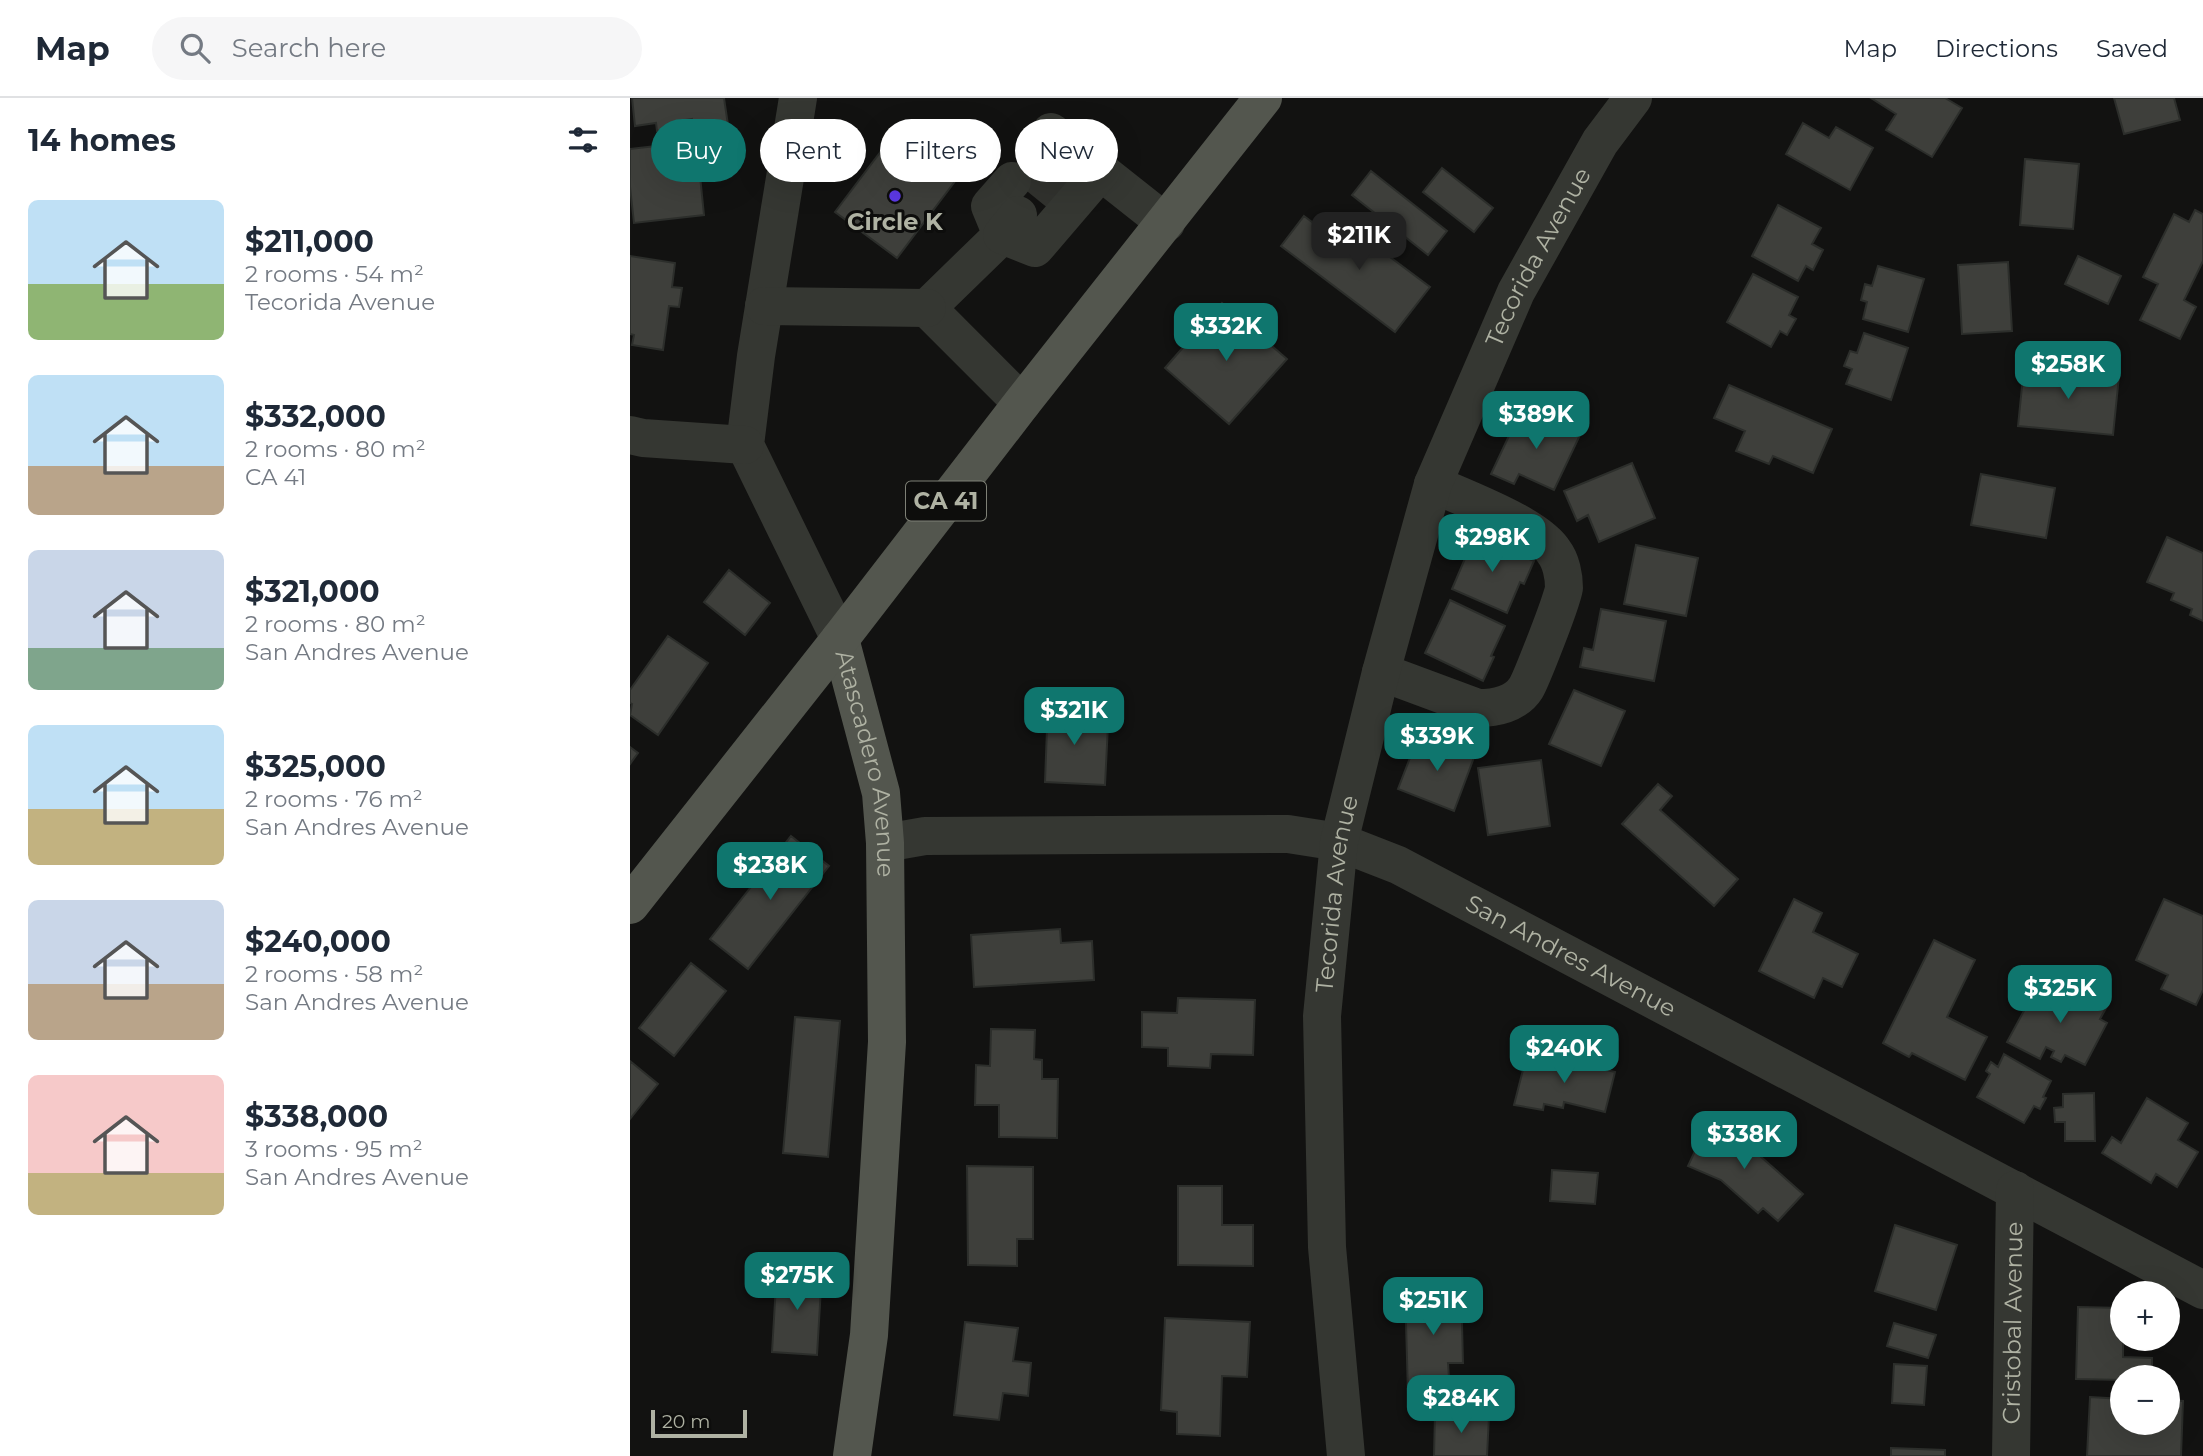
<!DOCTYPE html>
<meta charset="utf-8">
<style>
:root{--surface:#fff;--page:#f6f6f7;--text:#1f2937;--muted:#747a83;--line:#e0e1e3;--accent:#0f766e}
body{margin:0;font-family:Montserrat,sans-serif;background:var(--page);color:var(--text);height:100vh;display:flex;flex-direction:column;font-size:26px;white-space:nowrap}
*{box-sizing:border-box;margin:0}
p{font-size:23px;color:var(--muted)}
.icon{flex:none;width:38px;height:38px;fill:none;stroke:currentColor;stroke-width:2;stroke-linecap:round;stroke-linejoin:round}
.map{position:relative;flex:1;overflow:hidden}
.details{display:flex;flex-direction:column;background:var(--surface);width:630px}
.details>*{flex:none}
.guide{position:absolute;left:21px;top:21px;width:665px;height:63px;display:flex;gap:14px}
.fabs{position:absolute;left:1480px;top:1183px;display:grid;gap:14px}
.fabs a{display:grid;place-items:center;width:70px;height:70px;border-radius:50%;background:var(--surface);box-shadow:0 7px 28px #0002;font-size:35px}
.scale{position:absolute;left:21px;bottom:18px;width:96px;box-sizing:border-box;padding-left:7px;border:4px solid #afb2a3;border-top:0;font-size:19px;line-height:24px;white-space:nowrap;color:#afb2a3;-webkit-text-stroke:5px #0d0d0c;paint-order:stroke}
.price{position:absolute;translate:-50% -60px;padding:0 16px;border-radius:14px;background:var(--accent);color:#fff;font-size:23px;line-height:46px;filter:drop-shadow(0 2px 4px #0008)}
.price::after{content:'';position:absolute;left:50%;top:42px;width:21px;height:16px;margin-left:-10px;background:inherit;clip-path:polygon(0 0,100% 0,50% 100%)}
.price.on{background:#222;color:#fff}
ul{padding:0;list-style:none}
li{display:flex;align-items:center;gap:21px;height:175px;padding:0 28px}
li span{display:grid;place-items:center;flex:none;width:196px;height:140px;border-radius:10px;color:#555}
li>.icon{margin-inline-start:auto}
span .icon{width:84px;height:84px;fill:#fffc;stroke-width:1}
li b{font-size:30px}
h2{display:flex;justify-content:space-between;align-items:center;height:84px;padding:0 28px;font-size:30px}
.pill{padding:0 24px;border-radius:32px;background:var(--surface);box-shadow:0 7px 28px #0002;font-size:24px;line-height:63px}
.pill.on{background:var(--accent);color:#fff}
header{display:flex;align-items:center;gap:42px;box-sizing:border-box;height:98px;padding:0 35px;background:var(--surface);border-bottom:2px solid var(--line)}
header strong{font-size:33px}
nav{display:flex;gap:38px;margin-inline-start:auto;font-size:24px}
.search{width:490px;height:63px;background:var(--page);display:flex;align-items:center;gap:18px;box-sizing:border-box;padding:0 24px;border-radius:38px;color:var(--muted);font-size:26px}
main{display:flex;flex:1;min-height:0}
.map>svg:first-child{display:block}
.building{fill:#3e3f3b;stroke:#2c2e2b;stroke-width:2}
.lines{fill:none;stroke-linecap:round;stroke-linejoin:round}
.minor-tunnel{stroke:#31322e;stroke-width:38;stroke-dasharray:38 19;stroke-linecap:butt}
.minor{stroke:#353732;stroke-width:38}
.major{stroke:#53564e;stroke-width:38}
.poi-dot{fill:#5b38e3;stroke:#0d0d0c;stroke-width:2.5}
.labels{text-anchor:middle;stroke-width:6;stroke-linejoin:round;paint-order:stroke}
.shield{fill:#0d0d0c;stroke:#7e8076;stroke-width:2}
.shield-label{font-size:23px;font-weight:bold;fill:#afb2a3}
.poi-label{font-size:24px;font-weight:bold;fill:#afb2a3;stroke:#0d0d0c}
.street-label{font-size:24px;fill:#afb2a3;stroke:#0d0d0c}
</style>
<header>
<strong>Map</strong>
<div class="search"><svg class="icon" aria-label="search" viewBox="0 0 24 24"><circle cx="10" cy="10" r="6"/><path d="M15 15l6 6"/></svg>Search here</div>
<nav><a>Map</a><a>Directions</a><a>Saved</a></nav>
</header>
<main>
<section class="details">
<h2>14 homes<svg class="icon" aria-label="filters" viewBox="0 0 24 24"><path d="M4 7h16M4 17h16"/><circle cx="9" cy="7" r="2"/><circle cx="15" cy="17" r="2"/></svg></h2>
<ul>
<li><span style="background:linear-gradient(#bfe0f5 60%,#8fb573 0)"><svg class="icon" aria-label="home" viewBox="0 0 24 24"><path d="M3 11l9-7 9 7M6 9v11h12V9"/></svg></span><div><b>$211,000</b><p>2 rooms · 54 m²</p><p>Tecorida Avenue</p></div></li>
<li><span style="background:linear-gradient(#bfe0f5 65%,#b9a48a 0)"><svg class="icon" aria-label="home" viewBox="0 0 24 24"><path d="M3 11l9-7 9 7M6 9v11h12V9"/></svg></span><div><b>$332,000</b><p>2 rooms · 80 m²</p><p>CA 41</p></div></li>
<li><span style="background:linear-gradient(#c9d6e8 70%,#7fa58c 0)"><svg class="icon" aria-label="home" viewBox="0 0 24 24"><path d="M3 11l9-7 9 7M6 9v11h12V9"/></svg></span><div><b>$321,000</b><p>2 rooms · 80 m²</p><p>San Andres Avenue</p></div></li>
<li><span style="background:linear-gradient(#bfe0f5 60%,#c2b280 0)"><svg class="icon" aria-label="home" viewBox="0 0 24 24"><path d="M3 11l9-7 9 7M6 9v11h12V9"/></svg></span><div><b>$325,000</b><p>2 rooms · 76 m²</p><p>San Andres Avenue</p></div></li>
<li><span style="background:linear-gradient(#c9d6e8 60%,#b9a48a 0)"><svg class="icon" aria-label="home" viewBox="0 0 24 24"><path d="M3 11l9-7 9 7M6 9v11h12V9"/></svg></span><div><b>$240,000</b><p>2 rooms · 58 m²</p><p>San Andres Avenue</p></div></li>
<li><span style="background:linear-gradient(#f6c9c9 70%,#c2b280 0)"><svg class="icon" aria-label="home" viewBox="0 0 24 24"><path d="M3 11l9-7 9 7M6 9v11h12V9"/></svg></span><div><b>$338,000</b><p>3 rooms · 95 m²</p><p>San Andres Avenue</p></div></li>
</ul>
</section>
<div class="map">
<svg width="1573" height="1358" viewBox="0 0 1573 1358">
<rect width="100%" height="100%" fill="#121211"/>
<path class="building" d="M2,0H94L98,27L63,32L62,21L49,23L50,30L27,33L26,25L5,28Z
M1241,0H1315L1332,10L1302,59L1256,32L1266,16Z
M1484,0H1544L1550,22L1494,36Z
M1173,25L1199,40L1206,29L1243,50L1220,92L1156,56Z
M264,36L326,82L267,160L205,114Z
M51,45L55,80L70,78L74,117L4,125L0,89V51Z
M1395,61L1449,66L1443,131L1390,127Z
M812,70L863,110L844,134L793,94Z
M741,73L817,133L798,157L722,97Z
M1148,107L1191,130L1182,146L1193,152L1183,172L1176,168L1168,183L1122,158Z
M1565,112L1573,116V163L1554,202L1566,209L1550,241L1510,222L1528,186L1513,179L1544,116L1559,124Z
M674,118L717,150L728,135L800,189L765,234L651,148Z
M0,158L45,165L42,189L52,190L49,209L39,208L33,252L2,247L4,237L0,236Z
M1448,158L1491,178L1478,206L1435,186Z
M1378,164L1382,233L1332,236L1328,167Z
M1248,168L1294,181L1278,234L1233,221L1237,204L1231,202L1235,186L1242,188Z
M1123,176L1168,199L1159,217L1166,221L1157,237L1150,233L1141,249L1097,224Z
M592,205L657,261L599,326L535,270Z
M1234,235L1278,250L1261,302L1216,286L1222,271L1214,268L1220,253L1227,255Z
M1394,269L1489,278L1483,337L1388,328Z
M1099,287L1202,331L1183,375L1143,358L1139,366L1106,353L1115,333L1084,320Z
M892,310L950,337L924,392L889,376L884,386L861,376Z
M1002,365L1025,420L969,444L958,417L947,423L934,393Z
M1351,376L1425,390L1416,440L1341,427Z
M845,437L904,463L894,486L890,484L877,515L822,491Z
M1537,439L1573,455V523L1560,517L1562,511L1541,502L1544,495L1517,484Z
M1006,447L1068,460L1056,518L994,506Z
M99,472L140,505L115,537L74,504Z
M820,502L875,528L861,558L864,559L853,583L795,555Z
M971,511L1036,523L1024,583L950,569L954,550L963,552Z
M38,538L78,565L28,637L0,617L2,606L0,605V592Z
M944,592L995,613L971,668L919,646Z
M418,604L451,606L450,626L478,627L475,687L415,684Z
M788,639L820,650L822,645L846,654L824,713L768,691Z
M0,649L8,655L0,666Z
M911,662L920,728L858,737L848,670Z
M1028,686L1042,698L1030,712L1108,781L1084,808L992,726Z
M161,738L199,768L118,871L80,841Z
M1164,801L1192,815L1183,834L1228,856L1212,889L1193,880L1184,900L1129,873Z
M1534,801L1573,818V892L1566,907L1531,891L1538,877L1506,862Z
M430,831L431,845L462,843L464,882L344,889L341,837Z
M1304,842L1345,862L1317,919L1357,939L1335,982L1282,955L1279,959L1253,945Z
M61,865L96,893L44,958L9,930Z
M1408,887L1425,897L1430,888L1441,895L1437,903L1447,907L1455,892L1479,905L1470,921L1477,925L1455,967L1435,957L1431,964L1421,959L1424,953L1416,949L1410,961L1377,944Z
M548,900L625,902L623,957L581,956L580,970L538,968V950L512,949V914L547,915Z
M165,919L210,923L198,1059L153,1055Z
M361,931L405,932L404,961L412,962V981H428L427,1040L369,1039V1007H345L346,967L360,968Z
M1374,956L1421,983L1413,999L1416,1000L1410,1011L1404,1008L1394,1025L1347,999L1360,976L1356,973L1361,964L1368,969Z
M918,958L985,974L975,1014L934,1004L933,1010L914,1006L913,1012L884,1007L895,964L915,969Z
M0,963L28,986L0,1021Z
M1464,995L1465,1043H1435V1024H1425L1424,1010L1433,1009V996Z
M1517,1000L1558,1025L1548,1042L1568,1054L1547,1089L1526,1076L1521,1085L1472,1055L1482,1039L1491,1045Z
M1079,1023L1111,1038L1121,1050L1173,1096L1148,1123L1133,1110L1128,1115L1091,1082L1058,1068Z
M337,1068L403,1069V1141H387V1168L338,1167Z
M922,1072L968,1075L965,1106L920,1103Z
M548,1088H592V1127H623V1168L548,1167Z
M1265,1127L1327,1147L1306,1212L1245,1193Z
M147,1170L192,1173L187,1257L142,1254Z
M831,1187L833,1265H818L820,1295L778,1296L775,1189Z
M1448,1209L1493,1210V1259L1522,1260V1279H1493V1282L1446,1281Z
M535,1220L620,1224L617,1279L592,1278L590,1338L547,1336V1314L531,1312Z
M335,1224L388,1230L383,1263L401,1265L398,1298L373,1295L369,1322L324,1317Z
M1264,1225L1306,1237L1298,1260L1257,1248Z
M1264,1266L1297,1268L1294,1307L1262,1305Z
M1460,1299L1493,1301V1325H1538V1302L1553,1303L1551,1358H1457Z
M805,1316L859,1318L857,1358H804Z
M1261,1350L1315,1352V1358H1261Z"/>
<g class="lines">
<path class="minor-tunnel" d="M403,98L424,72"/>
<g class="minor">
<path d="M168,0L126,258L115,347L210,541"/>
<path d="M405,55L421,34L536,125"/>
<path d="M382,83L360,108L372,137L297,210L392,305"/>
<path d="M388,117L372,137L405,150L471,73"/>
<path d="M134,208L297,210"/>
<path d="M0,337L13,340L115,347"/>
<path d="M751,574L848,610C865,610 886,606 896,590C901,582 934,498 934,490C934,478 931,463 924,454C908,427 834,400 803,386"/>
<path id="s1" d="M255,745L295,738L658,736L709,744L768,767L1573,1192"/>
<path id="s2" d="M716,1358L697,1149L692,918L709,744L751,574L803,386L886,194L970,44L1003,0"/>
<path id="s3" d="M1381,1358L1385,1092"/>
</g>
<g class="major">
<path id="s4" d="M210,541L251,695L255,745L257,944L239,1237L222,1358"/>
<path d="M0,807L210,541L392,305L633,0"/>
</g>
</g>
<circle class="poi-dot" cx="265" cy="98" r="7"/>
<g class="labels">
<rect class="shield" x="276" y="383.5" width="80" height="39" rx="5"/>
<g class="shield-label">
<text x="316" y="411">CA 41</text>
</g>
<g class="poi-label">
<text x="265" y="132">Circle K</text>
</g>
<g class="street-label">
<text dy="8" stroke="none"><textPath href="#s2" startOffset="1236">Tecorida Avenue</textPath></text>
<text dy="8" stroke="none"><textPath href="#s4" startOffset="128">Atascadero Avenue</textPath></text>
<text dy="8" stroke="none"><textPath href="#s2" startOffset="564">Tecorida Avenue</textPath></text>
<text dy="8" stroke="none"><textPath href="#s1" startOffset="714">San Andres Avenue</textPath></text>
<text dy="8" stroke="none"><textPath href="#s3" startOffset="133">Cristobal Avenue</textPath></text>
</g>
</g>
</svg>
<div class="fabs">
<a>+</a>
<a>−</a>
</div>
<div class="scale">20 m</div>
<b class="price on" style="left:729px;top:174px">$211K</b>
<b class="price" style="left:596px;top:265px">$332K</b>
<b class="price" style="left:1438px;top:303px">$258K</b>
<b class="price" style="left:906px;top:353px">$389K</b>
<b class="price" style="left:862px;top:476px">$298K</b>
<b class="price" style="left:444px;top:649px">$321K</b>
<b class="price" style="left:807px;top:675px">$339K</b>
<b class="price" style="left:140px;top:804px">$238K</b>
<b class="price" style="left:1430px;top:927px">$325K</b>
<b class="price" style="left:934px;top:987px">$240K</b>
<b class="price" style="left:1114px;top:1073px">$338K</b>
<b class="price" style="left:167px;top:1214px">$275K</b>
<b class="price" style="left:803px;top:1239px">$251K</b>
<b class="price" style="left:831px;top:1337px">$284K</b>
<div class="guide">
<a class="pill on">Buy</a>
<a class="pill">Rent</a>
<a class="pill">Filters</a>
<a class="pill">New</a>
</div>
</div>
</main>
